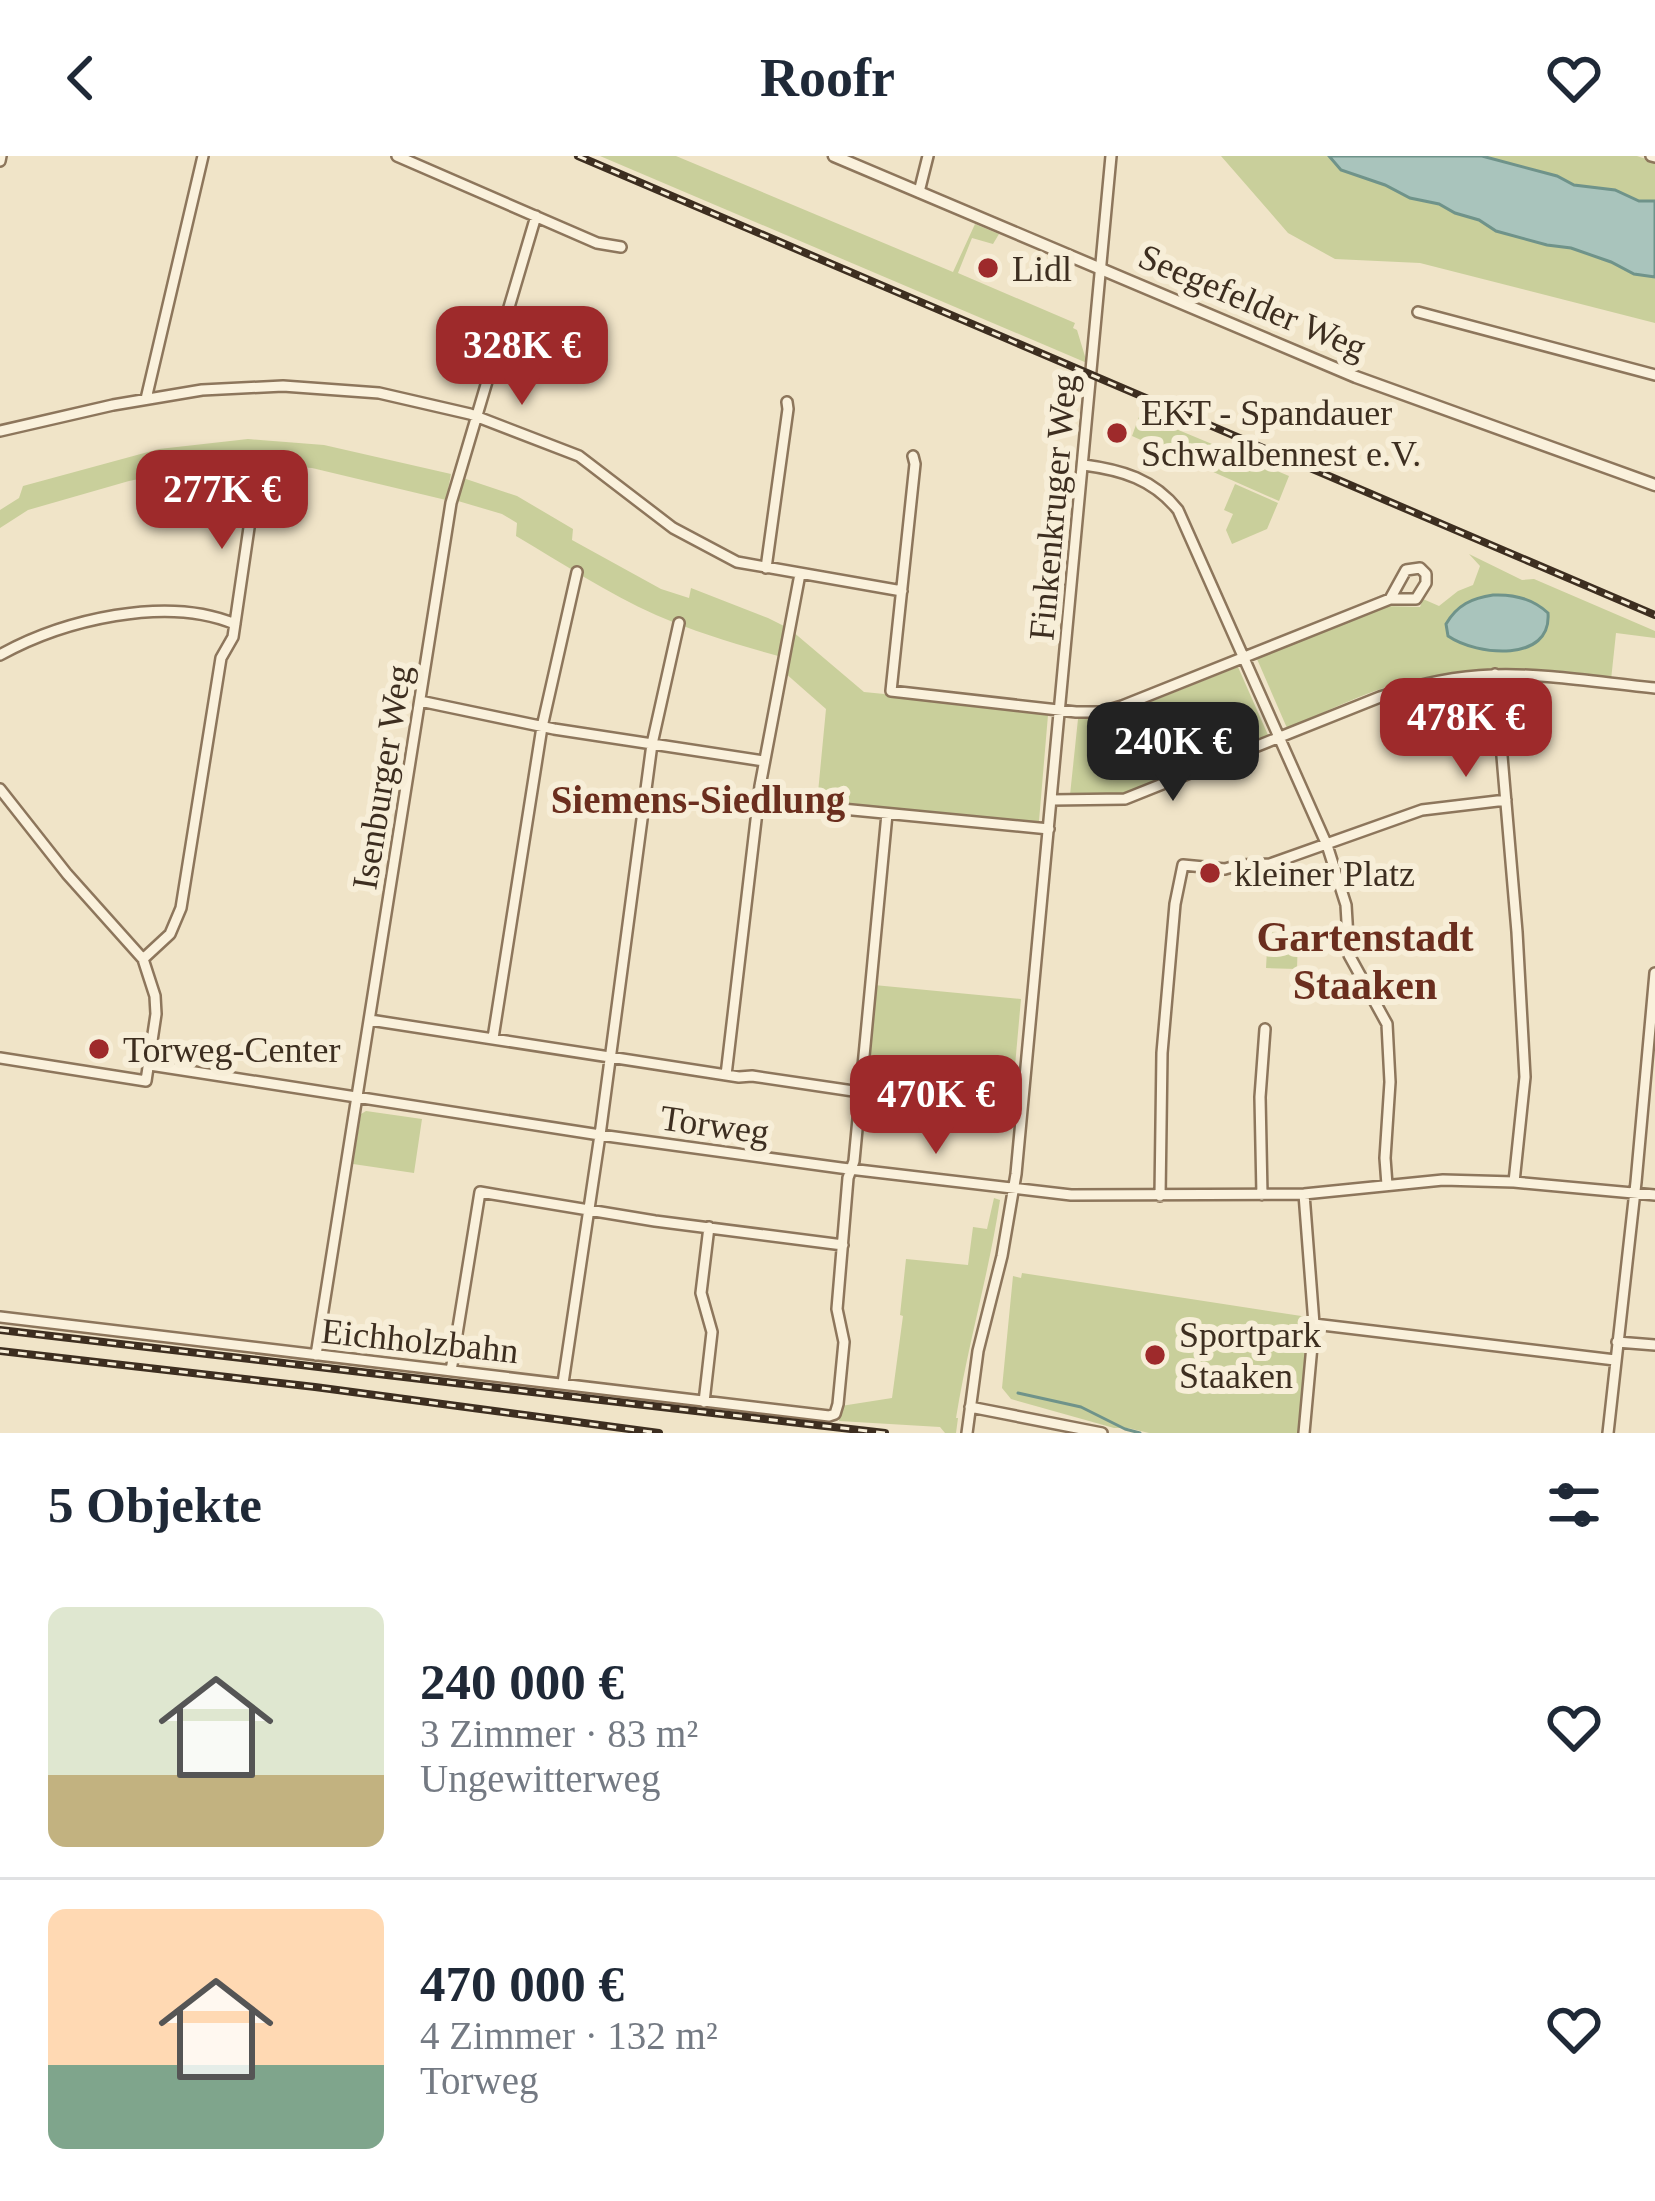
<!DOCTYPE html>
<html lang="de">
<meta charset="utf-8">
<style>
:root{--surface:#fff;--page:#f6f6f7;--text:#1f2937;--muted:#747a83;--line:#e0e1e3;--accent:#9e2a2b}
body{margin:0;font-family:Georgia,serif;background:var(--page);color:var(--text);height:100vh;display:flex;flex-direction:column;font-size:45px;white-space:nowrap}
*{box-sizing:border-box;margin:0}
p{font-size:39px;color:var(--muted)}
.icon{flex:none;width:66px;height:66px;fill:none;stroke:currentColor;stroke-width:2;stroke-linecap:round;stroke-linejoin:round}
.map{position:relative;height:1277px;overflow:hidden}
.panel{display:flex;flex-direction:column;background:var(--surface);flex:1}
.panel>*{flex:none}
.price{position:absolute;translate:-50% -102px;padding:0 27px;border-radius:24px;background:var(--accent);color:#fff;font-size:39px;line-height:78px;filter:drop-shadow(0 3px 6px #0008)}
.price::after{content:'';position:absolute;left:50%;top:72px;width:36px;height:27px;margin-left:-18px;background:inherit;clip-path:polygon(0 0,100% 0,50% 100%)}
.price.active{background:#222;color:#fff}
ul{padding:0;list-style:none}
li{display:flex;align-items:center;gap:36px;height:300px;padding:0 48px}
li+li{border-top:3px solid var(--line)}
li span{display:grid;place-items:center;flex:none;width:336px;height:240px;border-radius:18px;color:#555}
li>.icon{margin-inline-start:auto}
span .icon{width:144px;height:144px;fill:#fffc;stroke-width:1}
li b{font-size:51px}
h2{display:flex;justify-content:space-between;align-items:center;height:144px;padding:0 48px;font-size:51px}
header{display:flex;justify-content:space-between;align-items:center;height:156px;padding:0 48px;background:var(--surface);font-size:54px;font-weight:700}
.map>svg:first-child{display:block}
.green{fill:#c9cf9b}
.water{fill:#a9c4bc;stroke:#6f938a;stroke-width:3}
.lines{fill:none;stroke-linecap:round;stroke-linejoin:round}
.stream{stroke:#6f938a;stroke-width:3}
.minor-casing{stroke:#8d765c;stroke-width:14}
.tertiary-casing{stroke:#8d765c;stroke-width:15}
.minor{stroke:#faf1dc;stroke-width:9}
.tertiary{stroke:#faf1dc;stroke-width:10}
.rail-casing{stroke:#3d2e20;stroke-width:8}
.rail{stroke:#f7eed8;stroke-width:3;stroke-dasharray:9;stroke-linecap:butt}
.poi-dot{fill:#9e2a2b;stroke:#f7eed8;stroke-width:4.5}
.labels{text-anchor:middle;stroke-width:12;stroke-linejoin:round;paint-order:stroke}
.poi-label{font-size:36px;fill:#3d2e20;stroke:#f7eed8;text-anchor:start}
.street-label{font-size:36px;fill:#3d2e20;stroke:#f7eed8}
.neighbourhood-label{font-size:39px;font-weight:bold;fill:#6b2e1e;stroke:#f7eed8}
.quarter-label{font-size:42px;font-weight:bold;fill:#6b2e1e;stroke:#f7eed8}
</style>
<header><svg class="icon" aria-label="back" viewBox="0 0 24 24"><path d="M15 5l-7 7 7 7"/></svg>Roofr<svg class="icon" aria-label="heart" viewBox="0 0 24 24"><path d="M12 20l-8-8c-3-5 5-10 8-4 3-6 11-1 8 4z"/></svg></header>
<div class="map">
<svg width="1655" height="1277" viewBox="0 0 1655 1277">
<rect width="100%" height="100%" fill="#f0e4c8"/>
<path class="green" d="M600,0H676L953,116L975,68L999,78L993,88L972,82L958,117L1075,167L1073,172L1077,174L1087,207Z
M1221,0H1329L1341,14L1385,29L1410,42L1439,48L1455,57L1479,64L1496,75L1547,89L1571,92L1611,106L1634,118L1655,121V167L1420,107L1335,103L1288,77Z
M1482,0H1637L1655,6V45H1639L1615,34L1574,29L1557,20Z
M1140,258L1289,320L1279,345L1132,280Z
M248,283L324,289L451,318L446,344L312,312L252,308L188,313L129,325L28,354L0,372V354L19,342L23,330L159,293Z
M463,322L517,340L573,373L572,384L661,433L689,442L691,432L768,462L788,472L782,501C739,489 697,477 656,459C607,437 562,407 516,380L517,367L502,358L458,345Z
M1235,328L1278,347L1267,373L1232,388L1226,374L1233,358L1224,354Z
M1469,398L1522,424L1534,423L1655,475V482L1616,477L1611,524C1546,519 1482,510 1417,523C1374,531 1327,556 1287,572L1257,503L1381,450L1420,451L1423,443L1439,450L1458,435L1473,429L1480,410Z
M792,475L864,536L1045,554L1048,559L1039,665L1034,669L817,647L826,553L784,516Z
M1238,511L1268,579L1123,638L1070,639L1078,563L1115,560Z
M1268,776L1298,778L1297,813L1266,812Z
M874,829L1021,843L1014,921L867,907Z
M366,955L422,963L414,1017L353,1008L361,958Z
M994,1042L1000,1044C989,1117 968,1188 956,1262H958L956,1277H945L940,1271L839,1265L841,1250L892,1242L903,1160L900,1159L906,1103L968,1109L973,1071L987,1073Z
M1022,1117L1308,1161L1298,1277H1149L1128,1272H1114L1011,1243L1002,1232L1013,1120L1021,1122Z"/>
<path class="water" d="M1329,0H1482L1557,20L1574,29L1615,34L1639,45H1655V121L1634,118L1611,106L1571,92L1547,89L1496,75L1479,64L1455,57L1439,48L1410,42L1385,29L1341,14Z
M1493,439C1514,438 1533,443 1548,457C1552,507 1477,500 1448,480L1446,468C1457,449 1472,442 1493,439Z"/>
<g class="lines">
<path class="stream" d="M1018,1237L1081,1251L1125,1273L1140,1277"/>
<g class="minor-casing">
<path id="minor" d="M397,0L597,87L621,91
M1651,0L1655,1
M0,5L1,0
M919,36L928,0
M1418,156L1655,219
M146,243L203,0
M0,275L113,249L202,234L283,230L379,237L470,258L579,300L673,372L737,406L902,435
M913,300L915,308L891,535L1076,556H1102L1122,550L1390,443H1416L1426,427V418L1420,412L1406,414L1390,443
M1084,309C1122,314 1153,323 1178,354L1327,689L1346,749L1349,799L1387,868L1390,926L1385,1002L1387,1029
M766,412L788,253L787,246
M0,499C63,464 166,439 235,468
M1495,518L1517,776L1525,921L1514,1026
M420,545L554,573L764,605
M0,633L67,718L143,803L155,840L156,858L146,925L0,902
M1052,644L1125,643L1380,541C1416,529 1454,520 1492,519C1545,517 1603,527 1655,532
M759,645L1049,673
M143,803L170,778L181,752L221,502L233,481L256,324
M370,864L739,921L752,920L860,936
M493,882L542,571L577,416
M150,909L600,979L841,1012L1071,1039L1304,1038L1443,1024L1514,1026L1655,1039
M726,919L760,630L800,418
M1304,1038L1314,1168L1304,1277
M1262,1039L1260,941L1265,873
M1160,1040L1162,897L1175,748L1183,709L1225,713L1239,709L1270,708L1422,654L1506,644
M0,1161L829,1260L835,1258L838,1248L844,1186L837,1153L848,1022L854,1005L887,658
M1314,1168L1615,1204
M1617,1186L1655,1189
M316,1199L451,347L536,60
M451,1215L480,1036L655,1065L843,1089
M563,1227L600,979L652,588L679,467
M704,1246L712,1176L701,1137L709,1071
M970,1251L1102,1277
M967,1277L978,1195L1002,1100L1016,1018L1111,0
M1608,1277L1636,1026L1655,817"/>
</g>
<g class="tertiary-casing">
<path id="tertiary" d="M834,0L1356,221L1655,329"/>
</g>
<use href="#minor" class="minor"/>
<use href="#tertiary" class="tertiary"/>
<g class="rail-casing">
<path id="rail" d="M578,0L1655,459
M0,1174L885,1277
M0,1195L315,1231L659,1277"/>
</g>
<use href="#rail" class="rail"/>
</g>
<g class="poi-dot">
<circle cx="988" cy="112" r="12"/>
<circle cx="1117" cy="277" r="12"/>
<circle cx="1210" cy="717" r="12"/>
<circle cx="99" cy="893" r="12"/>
<circle cx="1155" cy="1199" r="12"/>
</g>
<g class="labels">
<g class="poi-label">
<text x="1012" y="125">Lidl</text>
<text x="1141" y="269">EKT - Spandauer<tspan x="1141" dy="41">Schwalbennest e.V.</tspan></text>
<text x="1234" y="730">kleiner Platz</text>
<text x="123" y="906">Torweg-Center</text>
<text x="1179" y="1191">Sportpark<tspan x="1179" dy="41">Staaken</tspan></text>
</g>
<g class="street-label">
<text transform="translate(1253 145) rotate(23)" y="13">Seegefelder Weg</text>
<text transform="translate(1052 351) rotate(-85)" y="13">Finkenkruger Weg</text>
<text transform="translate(381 621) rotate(-81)" y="13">Isenburger Weg</text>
<text transform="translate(715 968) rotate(8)" y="13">Torweg</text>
<text transform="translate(420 1184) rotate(6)" y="13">Eichholzbahn</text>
</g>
<g class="neighbourhood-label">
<text x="698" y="657">Siemens-Siedlung</text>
</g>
<g class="quarter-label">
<text x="1365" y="795">Gartenstadt<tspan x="1365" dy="48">Staaken</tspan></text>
</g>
</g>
</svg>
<b class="price" style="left:522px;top:252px">328K €</b>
<b class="price" style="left:222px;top:396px">277K €</b>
<b class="price" style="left:1466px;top:624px">478K €</b>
<b class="price active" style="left:1173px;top:648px">240K €</b>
<b class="price" style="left:936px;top:1001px">470K €</b>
</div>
<section class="panel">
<h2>5 Objekte<svg class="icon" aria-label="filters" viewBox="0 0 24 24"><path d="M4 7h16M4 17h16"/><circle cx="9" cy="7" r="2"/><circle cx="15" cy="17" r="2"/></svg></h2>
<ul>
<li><span style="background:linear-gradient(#dfe7d0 70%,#c2b280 0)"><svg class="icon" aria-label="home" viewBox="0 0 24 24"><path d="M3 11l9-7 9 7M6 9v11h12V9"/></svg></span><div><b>240 000 €</b><p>3 Zimmer · 83 m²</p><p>Ungewitterweg</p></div><svg class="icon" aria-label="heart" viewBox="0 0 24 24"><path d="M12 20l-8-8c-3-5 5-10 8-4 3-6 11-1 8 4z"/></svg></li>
<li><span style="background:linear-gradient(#ffd9b3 65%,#7fa58c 0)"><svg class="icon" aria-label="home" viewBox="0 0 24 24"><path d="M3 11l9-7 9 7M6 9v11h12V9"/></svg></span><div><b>470 000 €</b><p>4 Zimmer · 132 m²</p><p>Torweg</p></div><svg class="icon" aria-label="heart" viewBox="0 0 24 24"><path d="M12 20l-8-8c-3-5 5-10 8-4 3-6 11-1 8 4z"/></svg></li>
</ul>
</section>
